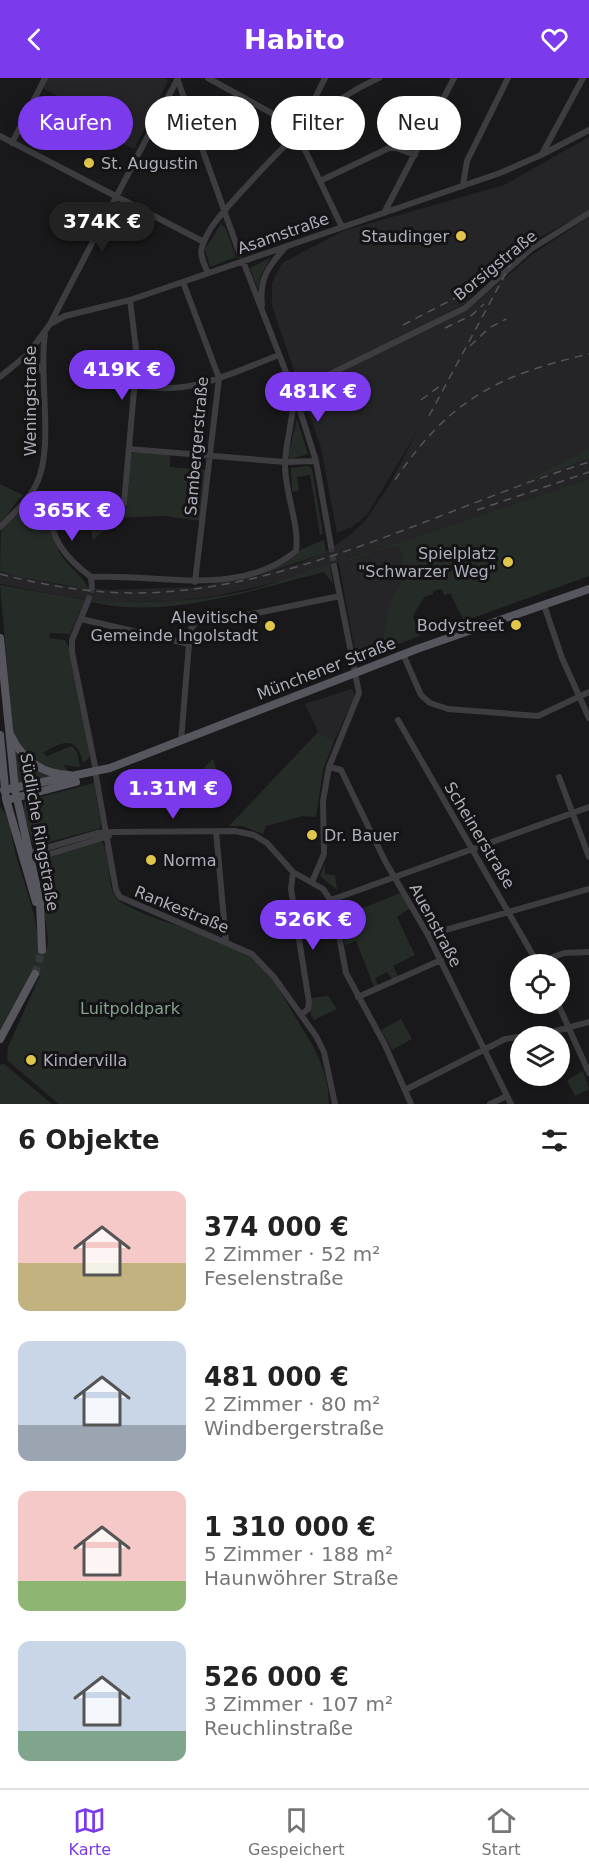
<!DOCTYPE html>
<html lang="de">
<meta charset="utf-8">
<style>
:root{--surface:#fff;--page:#f2f2f2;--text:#222;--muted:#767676;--line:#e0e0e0;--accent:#7c3aed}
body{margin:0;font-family:"DejaVu Sans",sans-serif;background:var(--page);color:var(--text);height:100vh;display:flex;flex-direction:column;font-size:22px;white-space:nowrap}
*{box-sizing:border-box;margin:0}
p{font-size:20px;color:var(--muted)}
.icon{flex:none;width:33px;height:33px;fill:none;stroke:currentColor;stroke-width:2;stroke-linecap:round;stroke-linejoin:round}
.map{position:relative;height:1026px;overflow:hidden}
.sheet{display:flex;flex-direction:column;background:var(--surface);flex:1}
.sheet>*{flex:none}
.top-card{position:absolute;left:18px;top:18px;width:554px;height:54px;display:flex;gap:12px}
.controls{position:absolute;left:510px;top:876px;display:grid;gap:12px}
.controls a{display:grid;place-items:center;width:60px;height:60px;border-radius:50%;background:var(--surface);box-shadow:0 3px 15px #0003;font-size:30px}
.price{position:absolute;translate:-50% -51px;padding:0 14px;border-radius:21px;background:var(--accent);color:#fff;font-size:20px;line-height:39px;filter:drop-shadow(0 2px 3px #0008)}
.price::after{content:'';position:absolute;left:50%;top:36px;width:18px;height:14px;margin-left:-9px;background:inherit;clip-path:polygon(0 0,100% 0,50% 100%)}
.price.current{background:#222;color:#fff}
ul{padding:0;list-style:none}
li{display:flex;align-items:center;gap:18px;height:150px;padding:0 18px}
li span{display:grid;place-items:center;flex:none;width:168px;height:120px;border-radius:12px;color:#555}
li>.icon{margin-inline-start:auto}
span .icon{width:72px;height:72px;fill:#fffc;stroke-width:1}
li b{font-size:26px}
h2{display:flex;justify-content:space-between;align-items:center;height:72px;padding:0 18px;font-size:26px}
.tag{padding:0 21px;border-radius:27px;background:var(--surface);box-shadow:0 3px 15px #0003;font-size:21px;line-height:54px}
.tag.current{background:var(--accent);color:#fff}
header{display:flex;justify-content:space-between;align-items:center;height:78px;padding:0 18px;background:var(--accent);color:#fff;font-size:27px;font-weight:700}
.dock{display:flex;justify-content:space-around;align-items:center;height:84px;border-top:2px solid var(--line);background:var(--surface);font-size:16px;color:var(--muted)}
.dock a{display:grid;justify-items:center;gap:3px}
.dock .current{color:var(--accent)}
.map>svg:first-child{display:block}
.built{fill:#252528}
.green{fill:#252c27}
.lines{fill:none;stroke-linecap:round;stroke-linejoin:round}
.minor-tunnel{stroke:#36373b;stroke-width:6;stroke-dasharray:6 3;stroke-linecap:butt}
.major-tunnel{stroke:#36373b;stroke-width:8;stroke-dasharray:8 4;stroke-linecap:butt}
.minor{stroke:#3c3c41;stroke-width:6}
.major{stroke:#56575e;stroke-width:8}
.rail{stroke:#53545a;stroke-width:1.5;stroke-dasharray:8 6;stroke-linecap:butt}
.poi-dot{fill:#e1c64b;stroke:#141416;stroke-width:2}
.labels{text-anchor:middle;stroke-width:6;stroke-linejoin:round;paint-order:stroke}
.poi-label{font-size:16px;fill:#acaeb9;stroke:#141416;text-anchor:start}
.street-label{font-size:16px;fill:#acaeb9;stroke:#141416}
.park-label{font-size:16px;fill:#85a28c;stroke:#141416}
</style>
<header><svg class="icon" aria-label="back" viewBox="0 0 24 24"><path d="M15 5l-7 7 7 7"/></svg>Habito<svg class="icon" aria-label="heart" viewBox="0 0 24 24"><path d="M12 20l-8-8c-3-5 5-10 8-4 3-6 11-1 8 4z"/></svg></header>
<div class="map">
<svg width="589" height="1026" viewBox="0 0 589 1026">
<rect width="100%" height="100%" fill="#19191b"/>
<path class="built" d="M48,0H165L168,3L134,71L98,54L92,55L54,32L60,19L42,10Z
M589,59V133L516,172L464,226L399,261L394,253L399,262L467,232L533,176L589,139V401L286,502L216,518L175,523L111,524L73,520L0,506V494L61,507L110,512L194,509L257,498L300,485L322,476L350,457L365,443L388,409L418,352L367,437L352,449L337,455L321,370L272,228V205L282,185L343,153L504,107Z
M395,468L400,471L406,491L404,505L390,527L382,572L361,578L355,573L353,563L339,486Z
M351,611L354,613V620L334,663L318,654L305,626Z"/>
<path class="green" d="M221,146L226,151L236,179L210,189L205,171Z
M271,179L261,197L258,211L250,190Z
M297,341L308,376L291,381L288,378Z
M589,371V380L516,408Z
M136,374L170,377V389L206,392L201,443L164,438L111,440L106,444L107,450L93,462L89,441L92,440V431L119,432L127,429L131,376Z
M308,388L312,391L323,456L320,457L310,397L297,399L299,413L292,414L291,390Z
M589,401V498L464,543L450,515L444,517L442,511L433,513V516L424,519L413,538L420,558L382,572C384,558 385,543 389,529C398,499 412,512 400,471L395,468L339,486V484Z
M0,406L23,417C13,426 10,436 0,444Z
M31,419L49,426C49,451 53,469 70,488C77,496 85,501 88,511L15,498L0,493L1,451Z
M324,462L326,474L322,476L257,498L288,483L302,471Z
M330,486L333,506L324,494C254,512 164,542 91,524L92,522C145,526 200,524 250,512C277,505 303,494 330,486Z
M0,507L85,522L70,556L50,555L49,560L65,562L71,574L91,678L83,685C77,657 62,663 43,675L47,678L72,668L77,674L80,689L63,687L69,694L60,693L32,682L13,655Z
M318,654L334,663L323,692L316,739L303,738L266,748L263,756L242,748H229Z
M13,668L58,700L17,707Z
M213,681L216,691L210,698L200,696L199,694Z
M94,705L101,747L99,751L33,768L23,731L25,723Z
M0,729C12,740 12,766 17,781C26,812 38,838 38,871L47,872L48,862L38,786C51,771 83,767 101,763C116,779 103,808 119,823C159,848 212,852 251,879C273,895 285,923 299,945C315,970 329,995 329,1026H59L9,984L7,980L8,969L40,898L31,894L0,952Z
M325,786V796L335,797L337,812L320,798Z
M400,815L410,830L397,839L415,877L393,888L398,898L392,901L387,894L375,900L378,907L374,909L356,863L345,867L341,839Z
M328,918L337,931L314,942L310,935L312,920Z
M401,941L412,961L392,972L381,952Z
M4,986L52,1026H0V987Z
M583,993L589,1011L575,1018L567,1002Z"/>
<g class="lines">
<path class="minor-tunnel" d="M331,468L334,488
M88,523L92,509"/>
<path class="major-tunnel" d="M35,896L42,872"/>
<path class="minor" d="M177,0L240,177
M208,0L293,47L342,149
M300,50L325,0
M0,58L204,164
M12,65L45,0
M542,76L583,0
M322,102L389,70H396L415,77
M463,107L467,83L508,0
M384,135L454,0
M208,195C205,188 199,177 202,169C208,148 228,129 242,113C282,69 324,24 379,0
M183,204L219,300L195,504
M262,227C259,202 268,188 285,170
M50,246L178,0
M28,276L41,292
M0,299L28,276L50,246L65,238L130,222L500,95L541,77L589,52
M318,302L465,230L531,171L589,135
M136,307C189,319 231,295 279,277
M296,320L316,383L331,468
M129,371L285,384L316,383
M31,415L54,424L124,426L137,279L130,222
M54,424C44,457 67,481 91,499L92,509
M0,449C13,436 28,423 36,407C55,370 38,299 45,256
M91,499C159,495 238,521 296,473C300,446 284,414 285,385C286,361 294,339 294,315L243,183
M88,523L72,562V574L96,693
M544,527L562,580L589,640
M81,541L189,566L191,551L196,544L252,536L340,518
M403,576L421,617L430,625L448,631L538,638L589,614
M398,642L538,886
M181,663L189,566
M329,689L341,692L385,783L428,857L511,1026
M96,698L116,812L120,819L252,876L274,899L316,958L324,974L335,1026
M559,699L589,779
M216,753L226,864
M29,775L98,755L114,754L235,753L254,757L267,765L293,794L323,811L333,826L346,895L385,967L411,1026
M30,782L109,758
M293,794L291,811L309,924L308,931L302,936
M312,804L324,776L323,723L329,689L359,615L334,488
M331,822L589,729
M428,857L589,811
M537,885L564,875L589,874
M358,919L441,882
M558,926L589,995
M405,1012L505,961L552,954L589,944
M490,1026L507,1018"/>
<path class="major" d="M0,560L15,711L40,824L42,872
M0,657L6,721L36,824
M11,658C23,682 42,696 69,697
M4,712L110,690L417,571L589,511
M11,721L76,704
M0,961L35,896"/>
<path class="rail" d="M403,247L490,202L505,190
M445,250L472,237L484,226
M470,268L489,250L506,241
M421,322L440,308
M429,338L515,178L531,160
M395,402C448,323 497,297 589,276
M477,432L589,394
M0,496C58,511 116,519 176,513C314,501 456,425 589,384"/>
</g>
<g class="poi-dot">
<circle cx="89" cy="85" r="6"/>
<circle cx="461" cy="158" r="6"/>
<circle cx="508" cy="484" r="6"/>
<circle cx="516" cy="547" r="6"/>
<circle cx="270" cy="548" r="6"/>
<circle cx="312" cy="757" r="6"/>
<circle cx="151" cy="782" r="6"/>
<circle cx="31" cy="982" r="6"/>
</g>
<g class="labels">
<g class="poi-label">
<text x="101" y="91">St. Augustin</text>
<text x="449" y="164" text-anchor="end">Staudinger</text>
<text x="496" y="481" text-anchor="end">Spielplatz<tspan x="496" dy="18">"Schwarzer Weg"</tspan></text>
<text x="258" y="545" text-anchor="end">Alevitische<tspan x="258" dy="18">Gemeinde Ingolstadt</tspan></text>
<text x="504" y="553" text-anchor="end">Bodystreet</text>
<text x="324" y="763">Dr. Bauer</text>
<text x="163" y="788">Norma</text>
<text x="43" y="988">Kindervilla</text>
</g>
<g class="street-label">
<text transform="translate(283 155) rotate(-19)" y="6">Asamstraße</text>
<text transform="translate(495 187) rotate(-39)" y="6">Borsigstraße</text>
<text transform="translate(30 323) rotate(-90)" y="6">Weningstraße</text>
<text transform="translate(196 368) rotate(-85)" y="6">Sambergerstraße</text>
<text transform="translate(326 590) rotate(-21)" y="6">Münchener Straße</text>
<text transform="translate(40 754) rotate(80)" y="6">Südliche Ringstraße</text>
<text transform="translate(480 757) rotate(59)" y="6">Scheinerstraße</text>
<text transform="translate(182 831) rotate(22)" y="6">Rankestraße</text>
<text transform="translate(436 847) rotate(62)" y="6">Auenstraße</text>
</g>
<g class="park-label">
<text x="130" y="936">Luitpoldpark</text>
</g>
</g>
</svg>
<div class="controls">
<a><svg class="icon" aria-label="locate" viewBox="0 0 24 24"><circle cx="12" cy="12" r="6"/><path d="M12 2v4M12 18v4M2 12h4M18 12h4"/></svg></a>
<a><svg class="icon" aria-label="layers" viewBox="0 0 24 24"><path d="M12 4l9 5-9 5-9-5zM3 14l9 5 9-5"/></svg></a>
</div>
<b class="price current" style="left:102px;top:175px">374K €</b>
<b class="price" style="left:122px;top:323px">419K €</b>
<b class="price" style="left:318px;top:345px">481K €</b>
<b class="price" style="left:72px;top:464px">365K €</b>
<b class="price" style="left:173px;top:742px">1.31M €</b>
<b class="price" style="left:313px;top:873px">526K €</b>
<div class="top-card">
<a class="tag current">Kaufen</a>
<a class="tag">Mieten</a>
<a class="tag">Filter</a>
<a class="tag">Neu</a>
</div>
</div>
<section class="sheet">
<h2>6 Objekte<svg class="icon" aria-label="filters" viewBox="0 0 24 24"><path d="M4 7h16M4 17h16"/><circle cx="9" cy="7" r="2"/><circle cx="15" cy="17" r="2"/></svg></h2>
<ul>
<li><span style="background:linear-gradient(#f6c9c9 60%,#c2b280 0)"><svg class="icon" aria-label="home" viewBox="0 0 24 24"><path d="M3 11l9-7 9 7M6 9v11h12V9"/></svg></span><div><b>374 000 €</b><p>2 Zimmer · 52 m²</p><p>Feselenstraße</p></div></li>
<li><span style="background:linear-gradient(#c9d6e8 70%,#9aa5b1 0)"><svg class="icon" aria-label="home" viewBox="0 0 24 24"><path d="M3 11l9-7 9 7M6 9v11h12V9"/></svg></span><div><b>481 000 €</b><p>2 Zimmer · 80 m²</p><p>Windbergerstraße</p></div></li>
<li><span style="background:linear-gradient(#f6c9c9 75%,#8fb573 0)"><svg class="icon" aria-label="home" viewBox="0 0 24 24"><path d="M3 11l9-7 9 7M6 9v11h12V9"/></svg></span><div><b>1 310 000 €</b><p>5 Zimmer · 188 m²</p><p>Haunwöhrer Straße</p></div></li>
<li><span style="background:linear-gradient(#c9d6e8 75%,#7fa58c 0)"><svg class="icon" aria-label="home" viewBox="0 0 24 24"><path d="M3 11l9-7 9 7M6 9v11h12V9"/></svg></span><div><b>526 000 €</b><p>3 Zimmer · 107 m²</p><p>Reuchlinstraße</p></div></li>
</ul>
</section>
<nav class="dock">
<a class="current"><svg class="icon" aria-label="map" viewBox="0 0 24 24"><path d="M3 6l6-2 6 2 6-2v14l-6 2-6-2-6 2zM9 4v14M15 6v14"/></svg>Karte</a>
<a><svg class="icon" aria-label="saved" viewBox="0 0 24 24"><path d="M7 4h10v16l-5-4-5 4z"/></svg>Gespeichert</a>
<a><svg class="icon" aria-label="home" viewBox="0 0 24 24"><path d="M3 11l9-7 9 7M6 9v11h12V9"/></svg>Start</a>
</nav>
